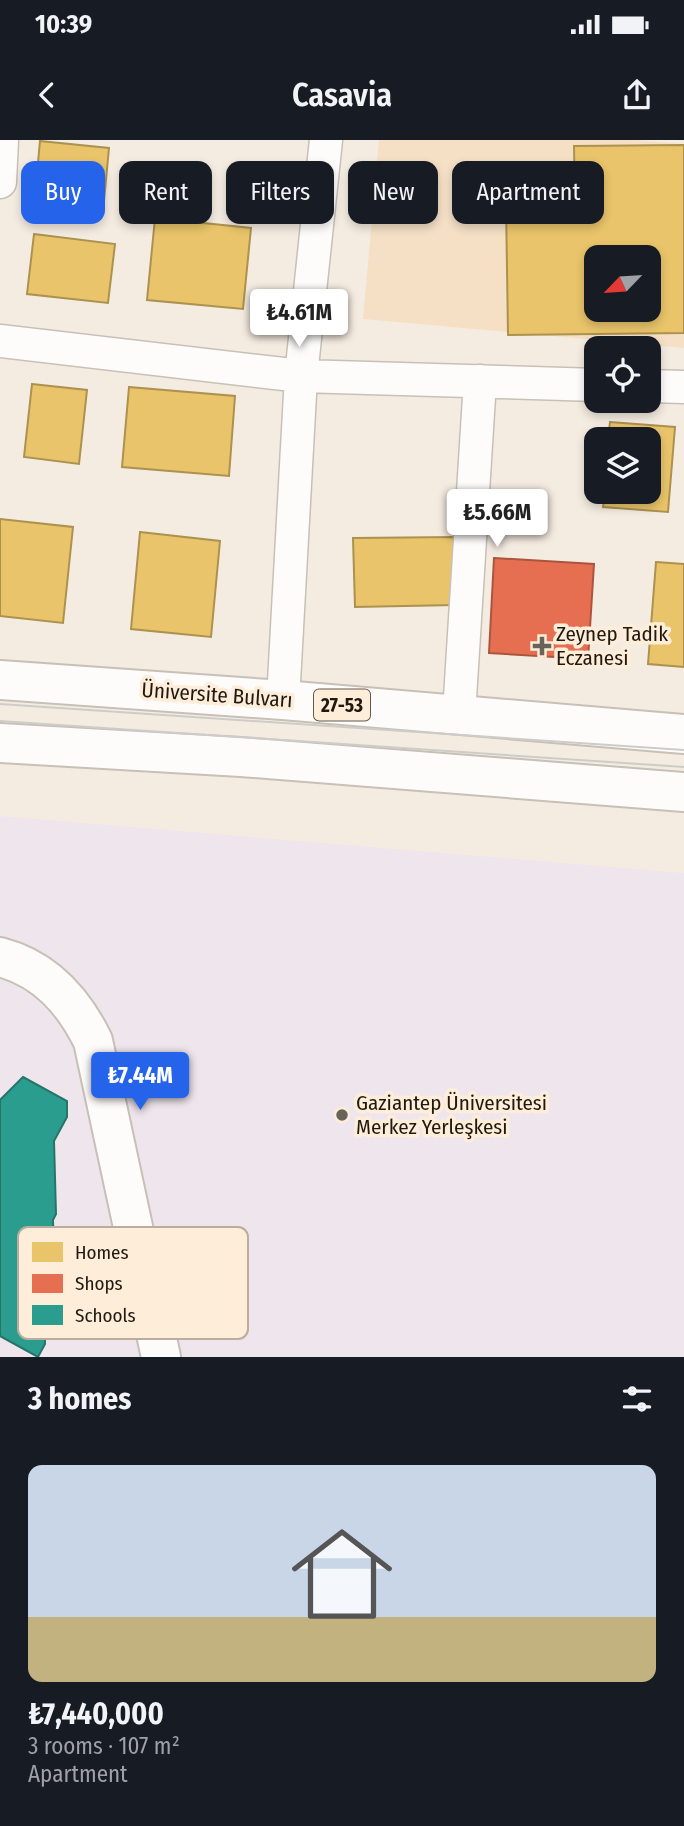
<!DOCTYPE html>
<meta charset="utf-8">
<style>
:root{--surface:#171b24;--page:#20242c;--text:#f1f3f6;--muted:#9ea1a6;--accent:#2563eb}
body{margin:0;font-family:"Fira Sans Condensed",sans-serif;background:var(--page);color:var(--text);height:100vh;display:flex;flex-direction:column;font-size:26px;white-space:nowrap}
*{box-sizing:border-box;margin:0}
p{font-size:23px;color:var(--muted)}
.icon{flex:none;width:38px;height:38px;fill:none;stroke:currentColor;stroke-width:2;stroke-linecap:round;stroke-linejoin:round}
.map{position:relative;height:1217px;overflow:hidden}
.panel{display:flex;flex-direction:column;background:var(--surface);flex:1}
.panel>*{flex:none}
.top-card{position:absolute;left:21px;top:21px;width:642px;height:63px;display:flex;gap:14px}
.needle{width:46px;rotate:245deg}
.fabs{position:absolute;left:584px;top:105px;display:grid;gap:14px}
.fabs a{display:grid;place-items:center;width:77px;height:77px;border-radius:14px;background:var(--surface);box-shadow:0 4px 10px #0003;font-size:35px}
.price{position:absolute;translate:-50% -60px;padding:0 16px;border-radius:7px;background:#fff;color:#222;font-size:23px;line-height:46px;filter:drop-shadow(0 2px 4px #0008)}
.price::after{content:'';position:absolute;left:50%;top:42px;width:21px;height:16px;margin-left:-10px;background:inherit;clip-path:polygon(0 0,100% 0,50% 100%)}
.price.active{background:var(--accent);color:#fff}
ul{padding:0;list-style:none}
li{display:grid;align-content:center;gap:14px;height:371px;padding:0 28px}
li span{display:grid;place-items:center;height:217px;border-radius:14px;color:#555}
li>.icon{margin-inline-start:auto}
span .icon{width:126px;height:126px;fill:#fffc;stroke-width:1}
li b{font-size:30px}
h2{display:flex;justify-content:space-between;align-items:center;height:84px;padding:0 28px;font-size:30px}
.tag{padding:0 24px;border-radius:14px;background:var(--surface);box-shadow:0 4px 10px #0003;font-size:24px;line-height:63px}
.tag.active{background:var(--accent);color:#fff}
.status{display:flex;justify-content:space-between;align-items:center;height:49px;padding:0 35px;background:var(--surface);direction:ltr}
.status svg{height:19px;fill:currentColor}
header{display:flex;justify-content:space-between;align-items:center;height:91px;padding:0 28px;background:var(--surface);font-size:32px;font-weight:600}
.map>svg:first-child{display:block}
.education{fill:#efe6ed}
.green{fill:#f5e0c6;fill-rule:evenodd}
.homes{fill:#e9c46a;stroke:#ac914f;stroke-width:2;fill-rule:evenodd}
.shops{fill:#e76f51;stroke:#ab553e;stroke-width:2}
.schools{fill:#2a9d8f;stroke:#277569;stroke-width:2}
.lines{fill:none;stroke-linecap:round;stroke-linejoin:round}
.street-casing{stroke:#c7c0b7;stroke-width:35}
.secondary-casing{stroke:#c7c0b7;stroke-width:42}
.primary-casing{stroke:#c7c0b7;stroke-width:42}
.street{stroke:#fefcfa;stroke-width:32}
.secondary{stroke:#fefcfa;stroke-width:38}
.primary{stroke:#fefcfa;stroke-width:38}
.tram{stroke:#ceccc8;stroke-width:2}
.poi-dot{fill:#6a6359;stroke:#fdedd9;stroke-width:2.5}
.labels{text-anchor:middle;stroke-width:7;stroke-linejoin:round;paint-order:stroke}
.shield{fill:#fdedd9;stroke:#62594c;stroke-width:2}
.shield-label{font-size:19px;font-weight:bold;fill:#1f1910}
.poi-label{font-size:21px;fill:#1f1910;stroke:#fdedd9;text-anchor:start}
.street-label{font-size:21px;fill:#1f1910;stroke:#fdedd9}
.key{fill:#fdedd9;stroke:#baad9d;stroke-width:2}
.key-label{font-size:19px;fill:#1f1910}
</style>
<div class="status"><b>10:39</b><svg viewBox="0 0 49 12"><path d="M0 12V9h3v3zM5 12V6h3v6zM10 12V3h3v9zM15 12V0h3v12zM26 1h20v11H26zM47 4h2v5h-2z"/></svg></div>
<header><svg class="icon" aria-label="back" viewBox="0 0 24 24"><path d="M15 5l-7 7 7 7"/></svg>Casavia<svg class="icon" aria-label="share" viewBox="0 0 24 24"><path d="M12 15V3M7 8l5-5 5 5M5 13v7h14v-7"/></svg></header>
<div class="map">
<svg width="684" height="1217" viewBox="0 0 684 1217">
<rect width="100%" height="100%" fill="#f5ece1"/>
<path class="education" d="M0,676L684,733V1217H0Z"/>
<path class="green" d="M379,0H635L684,4V208L363,179ZM597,117H649V170H597Z"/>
<path class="homes" d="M40,1L109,8L104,61L35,54Z
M684,5V193L508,195L506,64H575L574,6ZM597,117H649V170H597Z
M155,78L251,88L243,169L147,160Z
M34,94L115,104L108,163L27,154Z
M32,244L87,250L79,324L24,317Z
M129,247L235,256L229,336L122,327Z
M610,282L675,287L668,372L603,367L605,352H649V299H608Z
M0,379L73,387L63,483L0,476Z
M140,392L220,401L211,497L131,489Z
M454,397L455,465L355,467L353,398Z
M656,422L684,424V527L648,524Z"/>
<path class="shops" d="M494,418L594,424L588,519L489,513Z"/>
<path class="schools" d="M23,937L67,961V977L54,1001L56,1074L53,1080L54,1114L44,1132L45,1204L38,1217L0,1196V960Z"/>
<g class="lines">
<g class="street-casing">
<path id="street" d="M0,42L2,0
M0,201L301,236L597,245
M649,246L684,247
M283,560L301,236L326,0
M459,574L480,241"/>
</g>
<g class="secondary-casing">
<path id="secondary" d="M0,817C45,829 73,860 93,901L161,1217"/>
</g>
<g class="primary-casing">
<path id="primary" d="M0,540L283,560L684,594
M0,603L241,617L684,652"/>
</g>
<use href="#street" class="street"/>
<use href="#secondary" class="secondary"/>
<use href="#primary" class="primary"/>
<path class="tram" d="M0,564L684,610
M0,581L684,627"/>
</g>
<g class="poi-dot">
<path d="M538.5 495.5h7v7h7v7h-7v7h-7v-7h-7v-7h7z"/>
<circle cx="342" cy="975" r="7"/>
</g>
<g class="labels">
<rect class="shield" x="314" y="549.5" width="56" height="31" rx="5"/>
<g class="shield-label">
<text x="342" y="572">27-53</text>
</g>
<g class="poi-label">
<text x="556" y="501">Zeynep Tadik<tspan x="556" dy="24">Eczanesi</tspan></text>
<text x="356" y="970">Gaziantep Üniversitesi<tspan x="356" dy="24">Merkez Yerleşkesi</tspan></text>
</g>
<g class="street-label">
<text transform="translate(217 555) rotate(4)" y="7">Üniversite Bulvarı</text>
</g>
</g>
<rect x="18" y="1087" width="230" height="112" rx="10" class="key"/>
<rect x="32" y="1102" width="31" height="20" fill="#e9c46a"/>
<rect x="32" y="1134" width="31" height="19" fill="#e76f51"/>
<rect x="32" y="1165" width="31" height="20" fill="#2a9d8f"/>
<g class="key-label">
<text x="75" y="1119">Homes</text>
<text x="75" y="1150">Shops</text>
<text x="75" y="1182">Schools</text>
</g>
</svg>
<div class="fabs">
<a><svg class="needle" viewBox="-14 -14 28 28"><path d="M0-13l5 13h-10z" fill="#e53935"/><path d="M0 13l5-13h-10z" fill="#9ea1a6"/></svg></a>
<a><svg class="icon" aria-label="locate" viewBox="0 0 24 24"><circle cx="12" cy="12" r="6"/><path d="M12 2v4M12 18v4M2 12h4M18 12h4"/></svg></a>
<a><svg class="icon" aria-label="layers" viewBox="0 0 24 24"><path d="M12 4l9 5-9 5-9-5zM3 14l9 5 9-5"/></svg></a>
</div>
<b class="price" style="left:299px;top:209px">₺4.61M</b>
<b class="price" style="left:497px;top:409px">₺5.66M</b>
<b class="price active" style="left:140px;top:972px">₺7.44M</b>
<div class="top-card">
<a class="tag active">Buy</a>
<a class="tag">Rent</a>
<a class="tag">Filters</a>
<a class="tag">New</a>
<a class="tag">Apartment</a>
</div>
</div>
<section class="panel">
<h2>3 homes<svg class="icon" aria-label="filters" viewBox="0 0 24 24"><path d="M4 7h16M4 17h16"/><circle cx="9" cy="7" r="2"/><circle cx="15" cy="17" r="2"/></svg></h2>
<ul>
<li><span style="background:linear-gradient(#c9d6e8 70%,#c2b280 0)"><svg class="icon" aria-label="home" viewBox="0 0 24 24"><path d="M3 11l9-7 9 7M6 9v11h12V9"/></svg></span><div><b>₺7,440,000</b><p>3 rooms · 107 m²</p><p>Apartment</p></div></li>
</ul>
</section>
